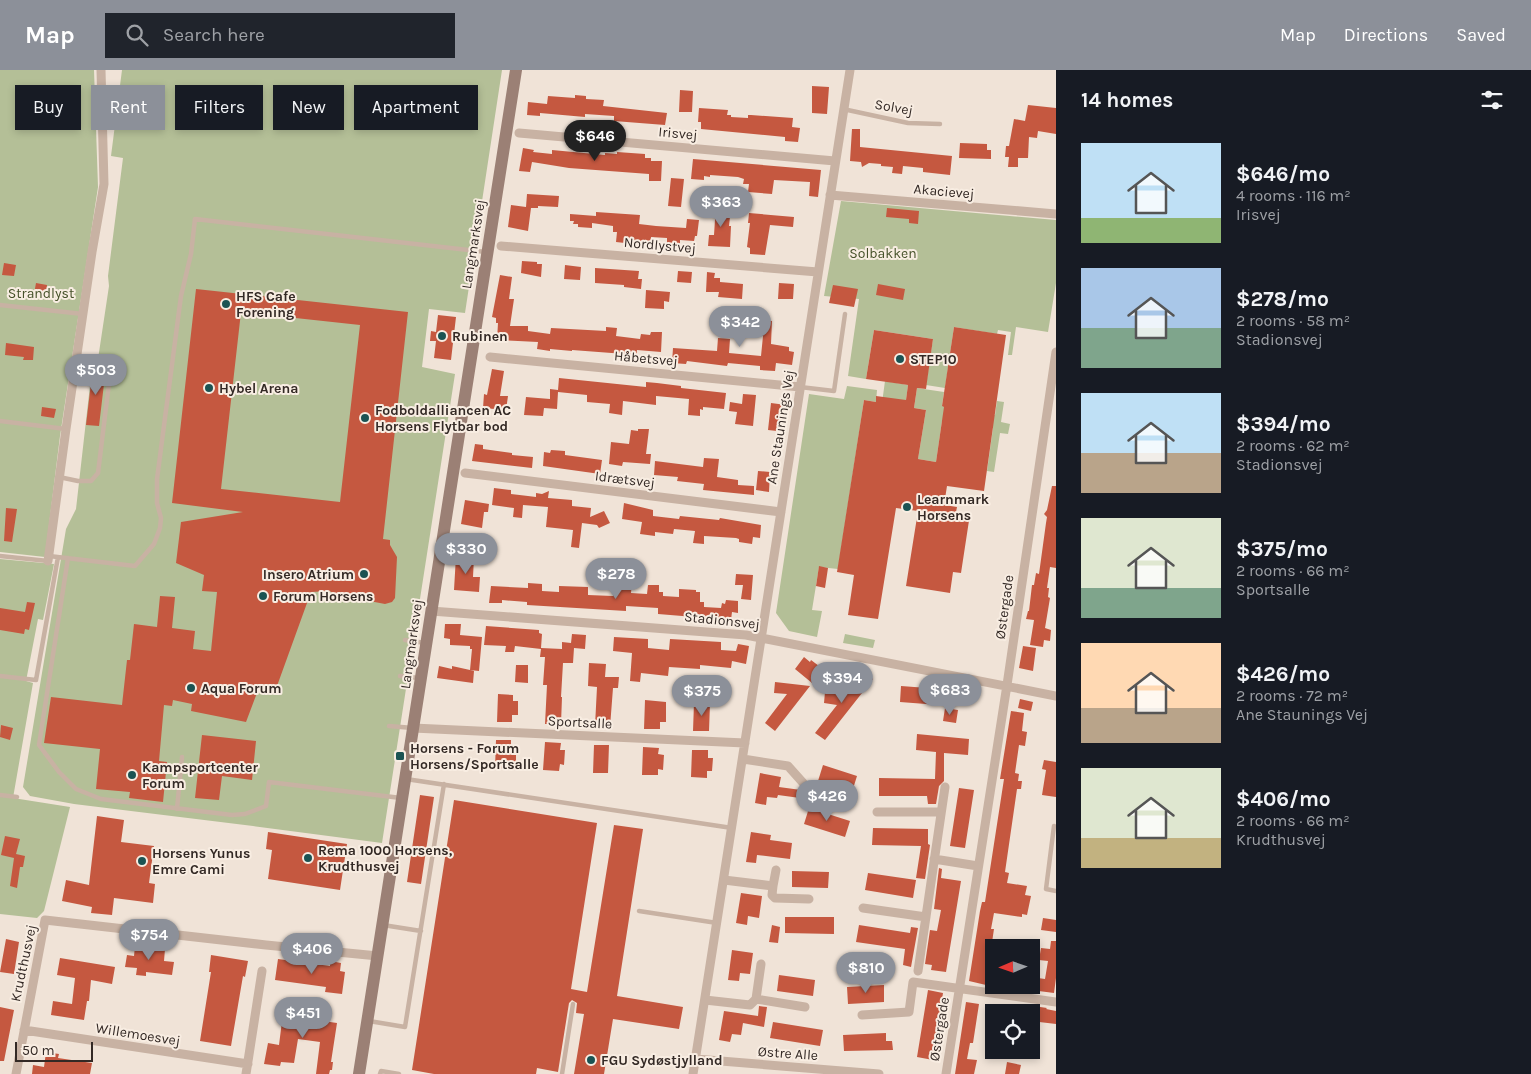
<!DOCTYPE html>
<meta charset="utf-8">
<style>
:root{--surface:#171b24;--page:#20242c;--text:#f1f3f6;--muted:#9ea1a6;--accent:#8c9099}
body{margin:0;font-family:Karla,sans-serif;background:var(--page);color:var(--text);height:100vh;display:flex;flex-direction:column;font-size:19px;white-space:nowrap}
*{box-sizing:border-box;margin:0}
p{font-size:16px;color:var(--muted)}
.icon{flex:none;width:28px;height:28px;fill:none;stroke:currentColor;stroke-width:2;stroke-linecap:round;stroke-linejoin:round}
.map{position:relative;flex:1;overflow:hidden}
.panel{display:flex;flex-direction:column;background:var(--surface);width:475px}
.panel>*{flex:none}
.top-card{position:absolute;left:15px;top:15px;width:475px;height:45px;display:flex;gap:10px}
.needle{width:32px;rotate:268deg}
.controls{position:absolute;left:985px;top:869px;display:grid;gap:10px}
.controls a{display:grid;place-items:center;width:55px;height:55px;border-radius:0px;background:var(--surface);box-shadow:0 2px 8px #0003;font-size:25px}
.scale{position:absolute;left:15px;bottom:12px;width:78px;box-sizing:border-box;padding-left:5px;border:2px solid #332925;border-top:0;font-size:14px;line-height:18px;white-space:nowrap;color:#332925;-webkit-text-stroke:4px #f8ede2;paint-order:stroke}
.price{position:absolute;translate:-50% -42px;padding:0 11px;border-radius:18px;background:var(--accent);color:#fff;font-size:16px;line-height:32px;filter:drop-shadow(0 1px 2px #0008)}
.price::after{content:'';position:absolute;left:50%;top:30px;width:15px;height:11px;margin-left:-8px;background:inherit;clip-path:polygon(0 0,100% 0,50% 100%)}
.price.current{background:#222;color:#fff}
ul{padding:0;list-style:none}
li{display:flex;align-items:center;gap:15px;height:125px;padding:0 25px}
li span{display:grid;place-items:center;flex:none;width:140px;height:100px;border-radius:0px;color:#555}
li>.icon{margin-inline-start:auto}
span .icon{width:60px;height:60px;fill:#fffc;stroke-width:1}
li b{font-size:21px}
h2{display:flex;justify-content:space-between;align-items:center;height:60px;padding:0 25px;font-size:21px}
.tag{padding:0 18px;border-radius:0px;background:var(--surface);box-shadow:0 2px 8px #0003;font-size:18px;line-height:45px}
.tag.current{background:var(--accent);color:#fff}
header{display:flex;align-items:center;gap:30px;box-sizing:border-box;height:70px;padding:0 25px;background:var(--accent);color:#fff}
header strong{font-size:24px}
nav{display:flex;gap:28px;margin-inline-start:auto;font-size:18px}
.search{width:350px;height:45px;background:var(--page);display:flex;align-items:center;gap:12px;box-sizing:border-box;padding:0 18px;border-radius:0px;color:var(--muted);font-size:19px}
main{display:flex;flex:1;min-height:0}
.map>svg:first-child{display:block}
.green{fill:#b4bf97}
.building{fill:#c55840;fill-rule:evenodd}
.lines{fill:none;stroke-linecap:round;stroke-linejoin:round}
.service{stroke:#c8b2a3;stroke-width:4.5}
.minor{stroke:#c8b2a3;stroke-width:9}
.secondary{stroke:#9b8075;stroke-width:12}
.poi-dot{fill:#1b5353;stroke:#f8ede2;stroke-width:2}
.labels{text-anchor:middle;stroke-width:4;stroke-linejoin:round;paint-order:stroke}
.street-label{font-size:14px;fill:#332925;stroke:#f8ede2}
.park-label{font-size:14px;fill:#455129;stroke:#f8ede2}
.poi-label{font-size:14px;font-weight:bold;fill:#332925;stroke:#f8ede2;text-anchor:start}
</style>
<header>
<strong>Map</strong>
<div class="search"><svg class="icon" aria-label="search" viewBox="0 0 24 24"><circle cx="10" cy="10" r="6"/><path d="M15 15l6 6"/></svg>Search here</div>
<nav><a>Map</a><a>Directions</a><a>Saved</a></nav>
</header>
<main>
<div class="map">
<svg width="1056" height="1004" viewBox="0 0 1056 1004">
<rect width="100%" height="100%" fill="#f0e3d7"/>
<path class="green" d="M0,0H94L98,117L60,366L45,487L0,482Z
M122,0H502L465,243L429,239L422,297L455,304L382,773L253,756L74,734L30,726L23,717L66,459L76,439L93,289H98L109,216L108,206L123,88L111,86Z
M841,131L1056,150V213L1048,262L1016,257L1012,285H1008L1011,262L998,260L997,264L954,257L945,318L926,315L933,269L874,260L866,309L848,306L859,229L824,226Z
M885,311L908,315L906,330L882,333Z
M847,316L877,320L876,332L864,330L838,499L819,497L812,540L822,541L817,567L789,561L776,543L809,324L844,329Z
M917,318L944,322L942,336L995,345L997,331L1004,332L1001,352L1010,354L1008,364L1000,363L994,402L987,401L993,358L942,351L936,392L918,389L926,340L914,338Z
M0,489L54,494L43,550L38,549L26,611L33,613L13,728L70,737L44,841L37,848L0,844Z
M845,564L875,570L873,578L843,573Z"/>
<path class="building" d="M812,16L829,17L827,44L812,43Z
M680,20L693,21L692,42H679Z
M575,25L586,26V29L604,30L603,36L667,43L665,55L614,51V46L585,44V47L540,43V46L527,45L528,32L547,34L548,26L575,28Z
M1028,35L1056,38V64L1038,61L1037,68L1029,67L1028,88H1018V97H1008L1009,87H1005L1006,76H1009L1014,49L1025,51Z
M699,38L728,40L727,45H731V47L748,48V45H751L793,48L792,57L800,58L798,72L785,71V67L701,59V52H698Z
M852,59H860V77L952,86L950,105L923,102V98L903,96L902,104L892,103L893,97L881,96V94L869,93L862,97L861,92L850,91Z
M960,73L987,74V80H991V89L959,88Z
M523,78L534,80L533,82L552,84V80L605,85V83L617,84V82L645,84V88H651V91H662L661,111H649V104L569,98L532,92L530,102L519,101Z
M693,89L821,100L818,127L809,126L810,112L774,110L772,124L748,122L749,114H743L744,109L738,107L710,105V107L704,106V110L691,109Z
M671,108L684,109L681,137L668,136Z
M527,124L559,126L558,137L538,136V138H531L528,161L508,157L511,135L526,137Z
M716,135L731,137L729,156H731L730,177L708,176L709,165H714Z
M887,138L919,141L918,154L909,153V149L886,147Z
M596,142L640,145L639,154L656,156L686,158L687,149L699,150L697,166H695L694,171L680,170V175L667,174V168L651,167V172L625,170V173L616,172L617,162H613V156L592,153V158L578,157V154H573L574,151H570V144L596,146Z
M749,143L794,147L793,157L770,155L765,185L750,184V178L747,177L750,153H748Z
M522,191L537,192V194H542L541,207L521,203Z
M4,193L16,195L14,206L2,205Z
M565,195L581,197L580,210L564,209Z
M595,198L639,201L638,209H642L641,219L624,217V215L595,213Z
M678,201L692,202L691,213L677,212Z
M707,202L715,203L714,208H720V212L743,214L742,229L718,227L719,222H706Z
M500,205L512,207L509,229H514L510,256H528V261L550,264L551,258L606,261V257L617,258L616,266L640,269L641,264L650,265L651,262H662L661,282L637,280L636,287L624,286L625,284L572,280V281L550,279V281L537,279L538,272L497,270L498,253H496V248L492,247Z
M36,213L47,215L46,226L34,224Z
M779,213L794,214L793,229H778Z
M878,214L905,219L903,230L876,225Z
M833,215L858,219L854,237L829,233Z
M196,219L408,242L383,469L390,470V475L397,487L395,528L392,532L385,534L333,524L330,521L311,522L277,616L260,615L246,652L191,641L192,634L173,630L172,636L164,635L159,691L167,692L163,732L129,728L130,722L96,719L100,679L44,673L51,627L122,635L127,590H130L134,554L157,557L160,526L175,527L172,558L195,561L193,579L211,581L217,522L202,521L204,505L176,493L181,452L243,442L172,433ZM241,242L360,255L340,432L221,419Z
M646,220L670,222L669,232L664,231V239L645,238Z
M438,245L456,247L451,290L434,288L436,271H430L431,261L436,262Z
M729,247L772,251L771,274L789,277V281L794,282L792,295L776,293L775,301L760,300V296L728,293L727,296L687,291L686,294L672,293L673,278L717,281L718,268L730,269L729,283L761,286L763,266L728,263Z
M954,257L1006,265L984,421L947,416L944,435L957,437L956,442L970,444L961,503L953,502L950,523L906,516L918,441L896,438L878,549L848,545L854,505L837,502L864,330L876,332V326L906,330L908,315L866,309L874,260L933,269L926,319L917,318L914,338L926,340L918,389L936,392L944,337L942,336Z
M6,273L34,277L33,290H23L24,287L5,285Z
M93,296L106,297L99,356L86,355Z
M492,299L504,301L500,326H508L506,340L483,338L484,324L487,325Z
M559,308L646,317V312L657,313L681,316V318L726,323L724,339L703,337V340L700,339V346L688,345L689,329L656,326V335L623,331L622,345L609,343L610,334L587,332V325L558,322L557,339L544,338L543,346L524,345L526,327L550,329V319L558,320Z
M743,324L756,325L753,356L735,354L737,342L729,341L730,332L742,334Z
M771,333L786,335L784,355L778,354L777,361L768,360Z
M42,337L56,339L54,348L41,346Z
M638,359H649L646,384H651L650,394L623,392L622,396L609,394L611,372L629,374L631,360L638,361Z
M475,374L483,375V379L512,383V385L533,387L532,398L472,391Z
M551,380L565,381V385L602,390L600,404L543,396L544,382L550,383Z
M704,388L719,389L717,407L738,410V415L754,416V425L703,420L704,414L677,411L678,407L654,405L655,391L703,397Z
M758,401L770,402L769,422L756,420Z
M1052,416H1056V498L1050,497L1047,518H1049L1048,527L1050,528L1045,558L1051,560L1050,571L1044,570L1043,577L1030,575L1034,550L1026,549L1028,541H1029L1032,515H1034L1036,503L1039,504L1046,453L1047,447L1044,444L1047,440Z
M494,418L511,420V424L528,426L536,427V423L542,424L549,421L548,428L572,430V436L591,438L590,447L604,441L610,453L599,458L597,455L582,453L579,478L571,477L573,460L546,457L548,437L523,435L522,448L513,447L514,438L492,435Z
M465,430L489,434L488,442H484L482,458L461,454Z
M624,433L653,440V446L679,449L680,446L719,450L720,448L761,455L760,468L753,467L752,474L739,472V469L736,468L704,466V474L693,473L695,461L674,459L673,464L655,462V466L640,464L642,452L622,449Z
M6,438L17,439L12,472L4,471Z
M456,486L474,487L473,507H480L479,522L454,520Z
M819,496L828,498L825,518L816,516Z
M736,504L753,505L751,530L741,529L743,515H735Z
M614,507L628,508V512H632L631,523L647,524L648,515H659V522H663V526L679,527V519L696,520V522H700V532H704V537L721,538L722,533L725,534L726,530L738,531V543L732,542L731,550L658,544V538L626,536V541L527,535V532L502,530V533H489L491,516L528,518V513L542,514V521L559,522V516L588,517V525L613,526Z
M27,532L35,533L29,560L25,559L24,564L0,560V538L25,542Z
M445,554H461L460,565L482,567L479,601L470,600L474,601L473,613L437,608L439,596L452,599V596L470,600L472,579H470V576L450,575V569L444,568Z
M486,556L539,560V563L542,564L541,578L562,579V572L571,573L572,564L586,565L585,579L574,578L573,593H563L561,627H562L561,654H545L547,615H543L545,587H540L541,579L515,576L514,582H505L506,576L484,575Z
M614,567L648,569V578L669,580L670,569L721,572V580L736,581L738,574L749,576L746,594L732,591L731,598L700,595V599L669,597L668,606L641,603L640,612L630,611L632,583L613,581Z
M1023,576L1036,578L1033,601L1019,598Z
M804,587L810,592L811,590L823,599L812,613L795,599Z
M589,593L606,594L605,607H619L618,618H613L610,657L595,656L597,617L588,616Z
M516,595H528V613L515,612Z
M863,601L873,609L825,670L815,663L837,635L824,633L825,622L845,624Z
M775,612L810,616L775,661L765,653L787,624L774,623Z
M901,616L954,620L952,636L900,632Z
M498,624L513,625V631H518V645H512V652H497Z
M1020,629L1033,632L1031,641L1018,638Z
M645,630L666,632V652H660V659H644Z
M694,633H710L709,661H693Z
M945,638L958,640L956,653L943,651Z
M1011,641L1024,643L1022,661L1027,662L1025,676L1019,675L1015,703L1019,704L1018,711H1022L1021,719H1017L1005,802L1009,803L1007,813L1027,816L1025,825L1031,826L1027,845L1022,844V847L994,843L991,859H994L988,899L994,901V915H986L969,911L980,841L982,832H985L1004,709H1000Z
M1,655L13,658L10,670L0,667Z
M917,664L969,669L968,685L944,683V711L939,716L936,734H928L927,726H879V708L935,709L936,682L916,680Z
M202,665L256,671L252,710L222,706L219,730L195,728Z
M496,670H511V677H516V694H510V699L495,698Z
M545,672L561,673L560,680H565L564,695L560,694L559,701L543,700Z
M594,675H609L608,703H593Z
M643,677L659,678L658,684L664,685L663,700L658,699V705H642Z
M692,680H708V688H713L712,701H707V708L691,707Z
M1044,690L1056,692V727L1042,725L1046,700L1042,699Z
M823,695L857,706L852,722L818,711Z
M760,703L781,707L779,717L801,720L800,728L778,725L777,728L767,727L766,735L755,733Z
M959,718L974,720L965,778L950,776Z
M420,725L434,727L421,814L407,812Z
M454,730L597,753L571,919L587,922L614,755L643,759L617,926L683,937L679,959L613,949L604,1004H574L584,944L576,943L577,933L572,930L569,933L558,1002L537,998L536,1004H434L412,1000Z
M809,738L850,751L845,767L804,754Z
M97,746L124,750L121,772L154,776L149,813L155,814L153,833L114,828L112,845L91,843L92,837L62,831L66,810L89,815Z
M873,758L928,759V774L930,775L925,809L916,808L921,776L872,775Z
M268,762L347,774L340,820L268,809L272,780L266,779Z
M751,762L771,765L770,770L792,773L790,789L757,785L756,793L746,792Z
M5,766L20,769L16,784L25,786L23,797H20L17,818L10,816L14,788L1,785Z
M939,798L942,799L941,808L961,811L946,902L931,900L932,895L925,894L930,860L937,861L941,840L934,839Z
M792,801L829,802L828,818L792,817Z
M868,803L916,810L913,828L865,820Z
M741,823L762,826L759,848L748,846L747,855L736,853Z
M785,847H834V864L785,863Z
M1043,848L1056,850V862L1041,860Z
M772,855L780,857L778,873L769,872Z
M859,855L910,863L911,857L918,858L911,897L903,895L905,879L856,872Z
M6,869L19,872L14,904L0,902Z
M1051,871H1056V908L1054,923L1031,920V907L1045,909L1048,891L1039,890L1041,878L1050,879Z
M135,876L165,879L164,891L174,892L172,905L146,902V906L136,905L137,898L125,897L127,885L134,886Z
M732,880L753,883L750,904L740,903L739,911L728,910Z
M211,885L248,891L245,907L243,906L231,976L200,971L211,902H209Z
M60,888L115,897L112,914L91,910L89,931H87L84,950L51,945L53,931L72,934L75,908L57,905Z
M278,889L330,896V891L341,893L340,901L345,902L342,924L325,922L326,917L275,910Z
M779,905L815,910L813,926L777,921Z
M884,915V932L848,934L847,917Z
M928,920L943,923L933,990L917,987Z
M966,932L979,934L973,973H970L967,989L977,990L974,1004H955Z
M1020,934L1047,938L1046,939L1056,941V954L1031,951V942H1019Z
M284,935L311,939L309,949L337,953L331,992H333L332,1000H330L329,1004H316L320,972L298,969L294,993L281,992L280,996L264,994L268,973L279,975Z
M759,936L767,937L764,957L743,953L741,965L732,964L730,972L719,970L724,941L758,946Z
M0,937L14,940L4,991H0Z
M773,952L823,960L820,976L770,968Z
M886,963V971H892L893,980L844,981L843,965Z
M46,982L59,984L58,988L92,993L90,1004H32L33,995L44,997Z
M1007,992L1021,995L1019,1004H1005Z"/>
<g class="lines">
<path class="service" d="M843,39L908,53L940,54
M0,235L83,244
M800,317L834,321L845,244
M0,351L66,359
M59,407L78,411H91L98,403L110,305
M0,486L48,491
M49,486L135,496L154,474L160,458L161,448L157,433V409L181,226L191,184L195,149L486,182
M68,488L39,675L59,702L76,719L101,729L232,745L245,744L266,736L269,712L401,728
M405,570L425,573
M0,606L36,610L58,487
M400,606L419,608
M389,656L413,658
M406,709L732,758
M0,725L17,727
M177,739L182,687
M1054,756L1046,819L1056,821
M639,841L717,853
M383,855L421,861
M369,951L405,957L444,714
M380,1004L381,1001L399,1004
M562,1004L573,934"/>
<path class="minor" d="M519,63L835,91
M830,125L1056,144
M501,176L818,202
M490,287L800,317
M465,403L781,442
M48,491L66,359L92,182L104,114L101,0
M431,541L746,565L1056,626
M413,658L745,673
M743,689L788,696L805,715L851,731
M877,742H941
M934,789L978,796
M724,810L773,816L772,825L775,828L809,829
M773,816L776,800
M863,838L926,847
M918,901L945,717
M756,929L761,894
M705,930L750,935L756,929L805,937
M862,945L909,942L913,912L1056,932
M24,960L248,994
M696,989L879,1004
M16,1004L45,850L266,875L378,886
M246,1004L262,901
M693,1004L850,0
M946,1004L1007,615L1056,282"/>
<path class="secondary" d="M359,1004L516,0"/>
</g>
<g class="poi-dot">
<circle cx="226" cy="234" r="5"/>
<circle cx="442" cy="266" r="5"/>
<circle cx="900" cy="289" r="5"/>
<circle cx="209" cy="318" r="5"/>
<circle cx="365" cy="348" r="5"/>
<circle cx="907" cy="437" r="5"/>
<circle cx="364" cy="504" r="5"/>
<circle cx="263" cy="526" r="5"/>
<circle cx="191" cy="618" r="5"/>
<rect x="395" y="681" width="10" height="10" rx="2.5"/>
<circle cx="132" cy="705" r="5"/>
<circle cx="308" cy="788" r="5"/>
<circle cx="142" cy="791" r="5"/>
<circle cx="591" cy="990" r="5"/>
</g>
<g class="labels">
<g class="street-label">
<text transform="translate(894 37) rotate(10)" y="5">Solvej</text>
<text transform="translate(678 63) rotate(5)" y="5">Irisvej</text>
<text transform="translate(944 121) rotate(5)" y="5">Akacievej</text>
<text transform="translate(473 174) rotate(-81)" y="5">Langmarksvej</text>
<text transform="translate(660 175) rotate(5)" y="5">Nordlystvej</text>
<text transform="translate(646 288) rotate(5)" y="5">Håbetsvej</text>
<text transform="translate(780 357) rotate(-81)" y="5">Ane Staunings Vej</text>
<text transform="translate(625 409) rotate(7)" y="5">Idrætsvej</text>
<text transform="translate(1004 537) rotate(-82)" y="5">Østergade</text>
<text transform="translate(722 550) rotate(6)" y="5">Stadionsvej</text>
<text transform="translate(411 574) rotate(-82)" y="5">Langmarksvej</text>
<text transform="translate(580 652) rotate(3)" y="5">Sportsalle</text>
<text transform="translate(23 893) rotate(-78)" y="5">Krudthusvej</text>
<text transform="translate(939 959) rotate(-81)" y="5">Østergade</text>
<text transform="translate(138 964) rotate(9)" y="5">Willemoesvej</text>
<text transform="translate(788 983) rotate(4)" y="5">Østre Alle</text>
</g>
<g class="park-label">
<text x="883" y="188">Solbakken</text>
<text x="41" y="228">Strandlyst</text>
</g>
<g class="poi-label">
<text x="236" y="231">HFS Cafe<tspan x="236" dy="16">Forening</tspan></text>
<text x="452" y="271">Rubinen</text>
<text x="910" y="294">STEP10</text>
<text x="219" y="323">Hybel Arena</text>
<text x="375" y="345">Fodboldalliancen AC<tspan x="375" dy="16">Horsens Flytbar bod</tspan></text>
<text x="917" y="434">Learnmark<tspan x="917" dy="16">Horsens</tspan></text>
<text x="354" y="509" text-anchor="end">Insero Atrium</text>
<text x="273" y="531">Forum Horsens</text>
<text x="201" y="623">Aqua Forum</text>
<text x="410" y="683">Horsens - Forum<tspan x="410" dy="16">Horsens/Sportsalle</tspan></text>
<text x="142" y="702">Kampsportcenter<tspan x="142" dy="16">Forum</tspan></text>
<text x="318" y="785">Rema 1000 Horsens,<tspan x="318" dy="16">Krudthusvej</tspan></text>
<text x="152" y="788">Horsens Yunus<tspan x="152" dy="16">Emre Cami</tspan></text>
<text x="601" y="995">FGU Sydøstjylland</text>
</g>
</g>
</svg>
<div class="controls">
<a><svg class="needle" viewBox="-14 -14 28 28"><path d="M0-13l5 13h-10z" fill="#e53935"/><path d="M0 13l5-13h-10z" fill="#9ea1a6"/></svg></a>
<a><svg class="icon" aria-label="locate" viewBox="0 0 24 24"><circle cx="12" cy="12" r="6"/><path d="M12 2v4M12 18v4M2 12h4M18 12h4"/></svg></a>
</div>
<div class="scale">50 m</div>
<b class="price current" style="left:595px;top:92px">$646</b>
<b class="price" style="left:721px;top:158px">$363</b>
<b class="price" style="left:740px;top:278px">$342</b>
<b class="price" style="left:96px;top:326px">$503</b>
<b class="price" style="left:466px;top:505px">$330</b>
<b class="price" style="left:616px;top:530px">$278</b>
<b class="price" style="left:842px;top:634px">$394</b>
<b class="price" style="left:950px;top:646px">$683</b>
<b class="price" style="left:702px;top:647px">$375</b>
<b class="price" style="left:827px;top:752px">$426</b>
<b class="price" style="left:149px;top:891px">$754</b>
<b class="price" style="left:312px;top:905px">$406</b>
<b class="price" style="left:866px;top:924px">$810</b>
<b class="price" style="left:303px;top:969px">$451</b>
<div class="top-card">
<a class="tag">Buy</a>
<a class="tag current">Rent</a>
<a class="tag">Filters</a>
<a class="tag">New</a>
<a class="tag">Apartment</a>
</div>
</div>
<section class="panel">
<h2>14 homes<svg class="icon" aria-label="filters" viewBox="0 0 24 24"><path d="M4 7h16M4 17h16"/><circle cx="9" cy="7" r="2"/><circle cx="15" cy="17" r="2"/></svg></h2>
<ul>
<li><span style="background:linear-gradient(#bfe0f5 75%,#8fb573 0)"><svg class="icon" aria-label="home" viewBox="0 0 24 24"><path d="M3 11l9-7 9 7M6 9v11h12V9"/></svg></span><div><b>$646/mo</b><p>4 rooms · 116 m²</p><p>Irisvej</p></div></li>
<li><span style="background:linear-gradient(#a9c7e8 60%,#7fa58c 0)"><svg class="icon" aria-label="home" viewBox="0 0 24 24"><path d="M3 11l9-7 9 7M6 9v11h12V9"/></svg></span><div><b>$278/mo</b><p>2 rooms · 58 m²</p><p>Stadionsvej</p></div></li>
<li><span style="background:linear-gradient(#bfe0f5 60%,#b9a48a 0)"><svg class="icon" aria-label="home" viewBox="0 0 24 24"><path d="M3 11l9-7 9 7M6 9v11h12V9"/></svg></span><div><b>$394/mo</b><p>2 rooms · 62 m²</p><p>Stadionsvej</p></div></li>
<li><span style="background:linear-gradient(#dfe7d0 70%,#7fa58c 0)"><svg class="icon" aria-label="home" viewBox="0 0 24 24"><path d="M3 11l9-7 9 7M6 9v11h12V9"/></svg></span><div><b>$375/mo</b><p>2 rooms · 66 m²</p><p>Sportsalle</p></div></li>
<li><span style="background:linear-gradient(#ffd9b3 65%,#b9a48a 0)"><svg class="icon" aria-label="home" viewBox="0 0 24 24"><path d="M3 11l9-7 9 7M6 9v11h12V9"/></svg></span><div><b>$426/mo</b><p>2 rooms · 72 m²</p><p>Ane Staunings Vej</p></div></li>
<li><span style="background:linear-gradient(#dfe7d0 70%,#c2b280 0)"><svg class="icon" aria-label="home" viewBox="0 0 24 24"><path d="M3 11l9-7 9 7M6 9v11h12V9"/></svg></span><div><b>$406/mo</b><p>2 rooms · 66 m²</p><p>Krudthusvej</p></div></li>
</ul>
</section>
</main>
